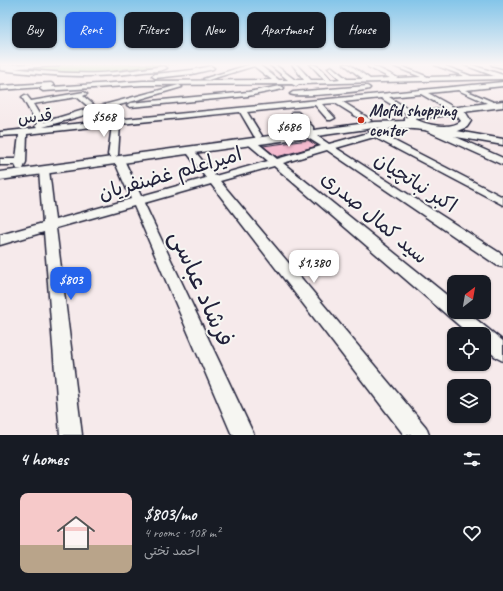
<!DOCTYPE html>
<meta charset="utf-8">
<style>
:root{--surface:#171b24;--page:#20242c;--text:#f1f3f6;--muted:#9ea1a6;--line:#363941;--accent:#2563eb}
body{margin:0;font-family:Caveat,"Playpen Sans Arabic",sans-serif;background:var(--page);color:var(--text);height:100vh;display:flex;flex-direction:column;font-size:15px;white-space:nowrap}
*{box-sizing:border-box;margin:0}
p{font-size:13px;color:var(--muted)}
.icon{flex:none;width:22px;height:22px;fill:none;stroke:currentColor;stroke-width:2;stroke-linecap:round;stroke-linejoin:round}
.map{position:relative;height:435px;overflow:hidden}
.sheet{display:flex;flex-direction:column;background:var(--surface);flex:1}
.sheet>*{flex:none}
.banner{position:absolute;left:12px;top:12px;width:479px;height:36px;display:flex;gap:8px}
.needle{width:26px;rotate:31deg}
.buttons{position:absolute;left:447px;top:275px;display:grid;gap:8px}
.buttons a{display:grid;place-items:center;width:44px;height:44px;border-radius:8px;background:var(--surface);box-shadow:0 1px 3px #0004;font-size:20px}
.price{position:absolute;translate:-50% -34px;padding:0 9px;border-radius:8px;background:#fff;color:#222;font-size:13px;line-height:26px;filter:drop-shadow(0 1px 2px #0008)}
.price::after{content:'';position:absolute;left:50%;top:24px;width:12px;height:9px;margin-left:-6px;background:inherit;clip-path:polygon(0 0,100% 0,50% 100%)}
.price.selected{background:var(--accent);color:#fff}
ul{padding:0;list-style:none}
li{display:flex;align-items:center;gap:12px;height:100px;padding:0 20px}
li+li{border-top:1px solid var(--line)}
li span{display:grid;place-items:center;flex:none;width:112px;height:80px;border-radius:8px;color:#555}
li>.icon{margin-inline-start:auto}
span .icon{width:48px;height:48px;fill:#fffc;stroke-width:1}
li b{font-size:17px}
h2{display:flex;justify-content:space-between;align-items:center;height:48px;padding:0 20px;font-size:17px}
.tag{padding:0 14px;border-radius:8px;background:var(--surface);box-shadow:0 1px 3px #0004;font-size:14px;line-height:36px}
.tag.selected{background:var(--accent);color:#fff}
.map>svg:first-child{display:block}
.green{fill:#a8d797;stroke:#657c69}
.building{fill:#f4bbcf;stroke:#22223b}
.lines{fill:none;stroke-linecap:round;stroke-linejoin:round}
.minor-casing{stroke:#22223b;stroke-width:3}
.major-casing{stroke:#22223b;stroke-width:3}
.minor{fill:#f6f6f2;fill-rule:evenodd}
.major{fill:#f6f6f2;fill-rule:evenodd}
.poi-dot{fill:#c8321e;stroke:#f6f6f2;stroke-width:1.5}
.labels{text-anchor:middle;stroke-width:4;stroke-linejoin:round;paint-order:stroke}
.far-poi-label{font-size:17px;font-weight:bold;fill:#22223b;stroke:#f6f6f2;text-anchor:start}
.far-street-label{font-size:17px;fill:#22223b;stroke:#f6f6f2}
.street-label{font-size:20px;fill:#22223b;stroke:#f6f6f2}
.near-street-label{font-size:24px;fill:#22223b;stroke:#f6f6f2}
</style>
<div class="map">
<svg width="503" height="435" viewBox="0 0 503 435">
<rect width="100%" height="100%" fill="#f6eaeb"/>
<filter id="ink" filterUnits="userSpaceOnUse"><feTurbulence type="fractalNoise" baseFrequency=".025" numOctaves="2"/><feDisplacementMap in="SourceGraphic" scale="8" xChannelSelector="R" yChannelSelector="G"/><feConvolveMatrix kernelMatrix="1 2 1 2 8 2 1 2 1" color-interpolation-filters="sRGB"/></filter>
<g filter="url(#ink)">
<path class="green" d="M72,64H177L122,69L125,72L69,74L8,68Z"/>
<path class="building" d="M308,140L317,146L277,157L263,146Z"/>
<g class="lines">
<g class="minor-casing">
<path id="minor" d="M251,64H258L279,80H288L269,64H274L295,80H304L292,64H296L311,80H325L310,64C319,64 325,73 331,80L340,79L328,68L331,66L347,79H363L344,64H349L370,79L390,78L368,67V65L370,64L398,78L421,77L391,65V64H396L428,77L464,76L435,65V64H440L471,76H494L462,64H469L500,74L503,75V79L299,84L296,86L292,84L143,85L43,91L40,89L42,87L0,90V86L51,83L54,85L52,87L143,81L272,80L254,66L208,80L203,79Z
M491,64H503V68L492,65Z
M0,66C33,71 66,74 99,73C121,72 142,69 164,66L167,68C161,72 150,71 143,72C95,79 48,76 0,70Z
M211,66L214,68L213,69L192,74L155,78L152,76L155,74L192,70Z
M503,82V86L465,90L498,104L499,105L496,107L458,90L428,93L457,109L458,111L454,113L421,94L389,97L416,114V118H413L381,98L343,102L370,119L371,121L367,123L335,103L322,104L335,118L331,120H328L315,105L247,112L262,136L258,139L254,136L240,112L120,124L118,155L113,158L108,155L112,125L27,134L26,162L23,169H17L15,165H0V159H16L19,135L0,136V132L37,128L35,126L37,124L22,97L25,95L27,96L31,101L84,92L87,94L83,96L96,107L179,85L182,87L43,127ZM77,97L90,108L44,122L33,104Z
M281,86L284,88L283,89L248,96L130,107L127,105L130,103L248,92Z
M367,86L370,88L369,89C358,92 295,98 290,94L293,92Z
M292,112H298L313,127V131H307L292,116Z
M391,122H397L398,124L381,134L503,197V205L374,137L336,148L503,255V267L498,266L327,150L283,163L454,301V312H467L503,341V361L497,358L484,347V334H469L274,166L220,181L426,427L429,435H404L211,184L144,203L254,435H232L134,206L56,228L82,435H60L44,232L0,245V235L43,223L39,170L41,168L44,167L49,170L55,220L131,199L114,160L116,158L119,157L124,160L141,196L206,178L185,150L186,148H192L215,176L268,161L248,144L247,142L248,140H254L277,159L321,146L305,136L304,134L305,132H311L329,144L372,132Z
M423,125H429L503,158V165L423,129Z"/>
</g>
<g class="major-casing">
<path id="major" d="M27,64H60L57,66L0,69V65Z
M503,101V107L463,112L466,113L471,121L467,127L457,131L503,139V145L445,135L441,134L440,132C418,129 397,127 374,128L0,180V172L374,122L405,121V118L413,113ZM448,115L458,117L461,121C451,130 426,125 415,119Z"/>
</g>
<use href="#minor" class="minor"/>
<use href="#major" class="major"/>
</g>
</g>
<linearGradient id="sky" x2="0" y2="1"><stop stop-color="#84c5e9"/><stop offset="0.52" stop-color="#fbf6f6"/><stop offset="1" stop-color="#fbf6f6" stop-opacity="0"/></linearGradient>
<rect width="503" height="124" fill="url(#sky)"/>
<circle class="poi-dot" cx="361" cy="120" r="4"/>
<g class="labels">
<g class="far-poi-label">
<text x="369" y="116">Mofid shopping<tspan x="369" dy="20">center</tspan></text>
</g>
<g class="far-street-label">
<text transform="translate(35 116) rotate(-5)" y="6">قدس</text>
</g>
<g class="street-label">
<text transform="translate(170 173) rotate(-16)" y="7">امیراعلم غضنفریان</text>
<text transform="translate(416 182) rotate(33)" y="7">اکبر نباتچیان</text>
<text transform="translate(375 217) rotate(40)" y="7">سید کمال صدری</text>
</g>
<g class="near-street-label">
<text transform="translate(202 288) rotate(66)" y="8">فرشاد عباسی</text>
</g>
</g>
</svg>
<div class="buttons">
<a><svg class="needle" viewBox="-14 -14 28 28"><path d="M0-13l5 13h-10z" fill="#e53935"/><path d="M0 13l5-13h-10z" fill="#9ea1a6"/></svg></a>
<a><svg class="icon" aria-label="locate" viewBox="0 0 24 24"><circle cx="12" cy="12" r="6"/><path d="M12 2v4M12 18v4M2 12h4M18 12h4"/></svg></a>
<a><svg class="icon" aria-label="layers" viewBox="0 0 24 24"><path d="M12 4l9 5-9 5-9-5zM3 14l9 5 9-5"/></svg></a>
</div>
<b class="price" style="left:104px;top:138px">$568</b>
<b class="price" style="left:289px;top:148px">$686</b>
<b class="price" style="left:314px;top:284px">$1,380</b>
<b class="price selected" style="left:71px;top:301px">$803</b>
<div class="banner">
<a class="tag">Buy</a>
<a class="tag selected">Rent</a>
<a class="tag">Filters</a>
<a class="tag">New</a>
<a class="tag">Apartment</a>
<a class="tag">House</a>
</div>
</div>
<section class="sheet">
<h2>4 homes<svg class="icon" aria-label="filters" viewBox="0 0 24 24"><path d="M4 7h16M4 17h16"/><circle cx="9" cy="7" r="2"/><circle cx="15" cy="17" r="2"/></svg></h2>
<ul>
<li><span style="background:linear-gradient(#f6c9c9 65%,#b9a48a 0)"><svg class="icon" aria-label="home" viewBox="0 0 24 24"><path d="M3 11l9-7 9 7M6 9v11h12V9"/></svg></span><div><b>$803/mo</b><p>4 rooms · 108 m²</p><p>احمد تختی</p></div><svg class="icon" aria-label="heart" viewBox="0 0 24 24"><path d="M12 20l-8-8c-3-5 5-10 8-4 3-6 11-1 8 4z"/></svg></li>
</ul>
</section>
